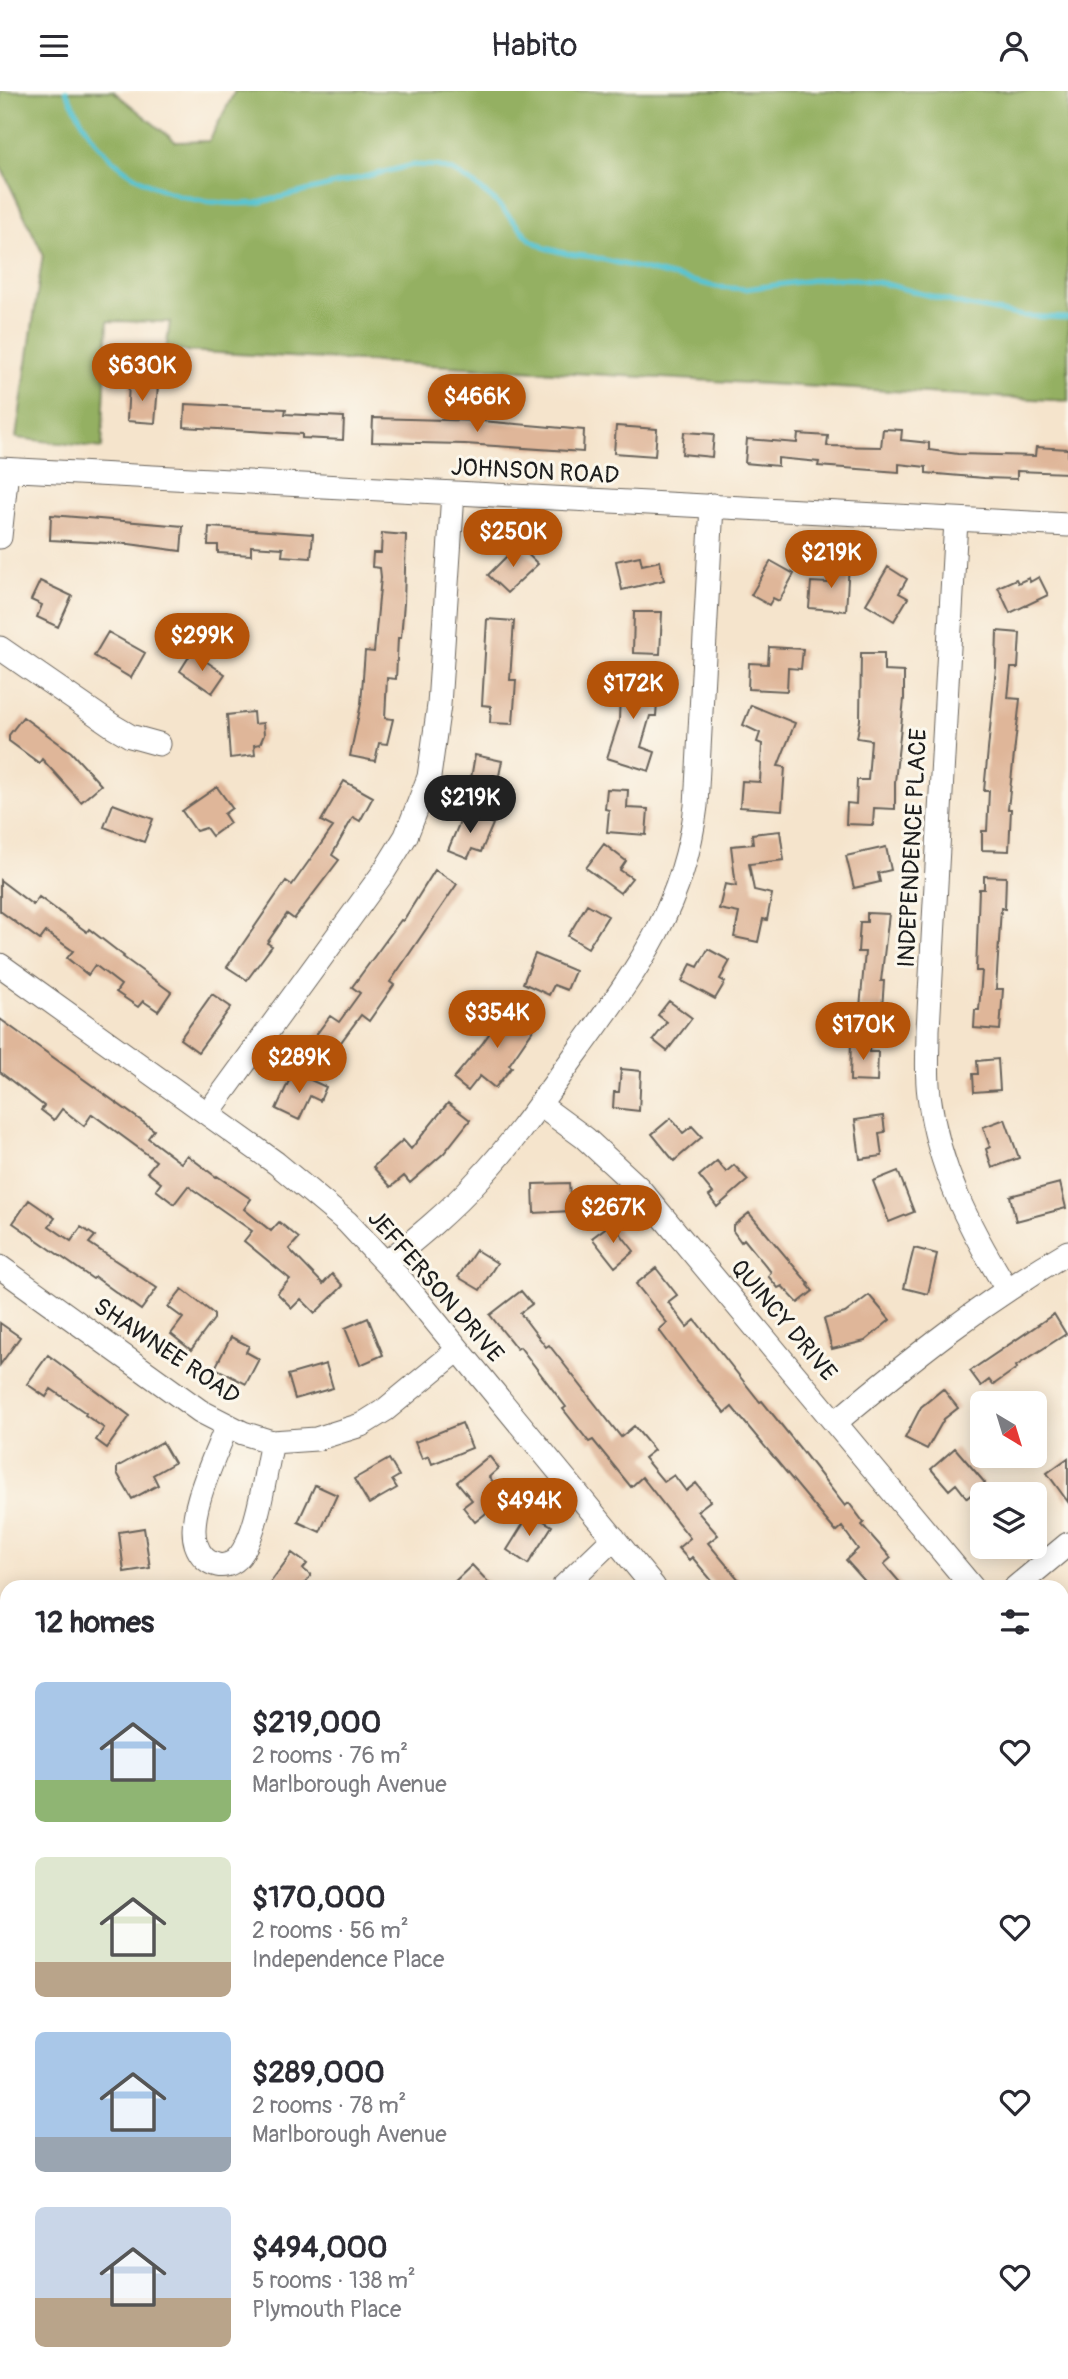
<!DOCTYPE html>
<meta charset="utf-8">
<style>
:root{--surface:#fff;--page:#f2f2f3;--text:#2b2b33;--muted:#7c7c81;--accent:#b45309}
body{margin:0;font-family:Pangolin,sans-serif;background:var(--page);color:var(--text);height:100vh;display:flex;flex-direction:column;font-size:26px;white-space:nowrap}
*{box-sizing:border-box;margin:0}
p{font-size:23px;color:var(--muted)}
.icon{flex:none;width:38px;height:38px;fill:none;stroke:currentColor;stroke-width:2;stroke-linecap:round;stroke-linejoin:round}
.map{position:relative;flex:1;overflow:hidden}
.details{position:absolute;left:0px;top:1489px;width:1069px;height:800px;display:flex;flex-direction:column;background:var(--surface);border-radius:21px 21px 0 0;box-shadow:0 4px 18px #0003}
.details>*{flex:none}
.needle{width:46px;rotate:142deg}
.buttons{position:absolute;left:970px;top:1300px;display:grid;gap:14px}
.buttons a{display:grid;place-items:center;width:77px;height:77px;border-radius:10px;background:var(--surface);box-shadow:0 4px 18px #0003;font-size:35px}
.price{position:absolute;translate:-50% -60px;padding:0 16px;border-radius:24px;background:var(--accent);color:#fff;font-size:23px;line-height:46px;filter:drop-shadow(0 2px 4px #0008)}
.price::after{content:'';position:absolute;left:50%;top:42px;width:21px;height:16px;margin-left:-10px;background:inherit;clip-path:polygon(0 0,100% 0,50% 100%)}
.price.current{background:#222;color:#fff}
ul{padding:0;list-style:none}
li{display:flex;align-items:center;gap:21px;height:175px;padding:0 35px}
li span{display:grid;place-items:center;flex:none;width:196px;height:140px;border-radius:10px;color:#555}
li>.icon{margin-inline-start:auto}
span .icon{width:84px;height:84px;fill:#fffc;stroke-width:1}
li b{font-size:30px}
h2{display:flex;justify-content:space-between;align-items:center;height:84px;padding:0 35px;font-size:30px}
header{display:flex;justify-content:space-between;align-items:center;height:91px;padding:0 35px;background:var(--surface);font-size:32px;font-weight:600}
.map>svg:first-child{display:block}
.forest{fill:#94b062;stroke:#58663f;stroke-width:2}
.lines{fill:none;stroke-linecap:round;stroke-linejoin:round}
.stream{stroke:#58c4d2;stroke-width:5}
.building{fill:#dfb699}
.minor-casing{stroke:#68625a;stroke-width:25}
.minor{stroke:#fff;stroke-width:23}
.labels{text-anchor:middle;stroke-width:6;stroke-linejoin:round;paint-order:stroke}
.street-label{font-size:24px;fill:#1c1c1c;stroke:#fbf7ec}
</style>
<header><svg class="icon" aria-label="menu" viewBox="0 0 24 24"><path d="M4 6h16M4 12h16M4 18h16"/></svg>Habito<svg class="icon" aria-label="person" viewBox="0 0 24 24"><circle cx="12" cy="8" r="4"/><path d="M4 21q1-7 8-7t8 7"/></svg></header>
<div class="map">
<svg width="1068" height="2288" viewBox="0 0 1068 2288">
<rect width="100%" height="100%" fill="#fbf7ec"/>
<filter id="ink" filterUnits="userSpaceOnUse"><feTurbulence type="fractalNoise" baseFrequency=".0143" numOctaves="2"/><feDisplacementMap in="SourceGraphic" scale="14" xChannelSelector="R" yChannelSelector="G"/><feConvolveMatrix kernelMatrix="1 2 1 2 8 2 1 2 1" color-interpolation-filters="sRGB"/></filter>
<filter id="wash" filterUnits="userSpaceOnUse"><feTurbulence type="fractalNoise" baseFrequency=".00686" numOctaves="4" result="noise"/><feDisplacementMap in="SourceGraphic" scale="28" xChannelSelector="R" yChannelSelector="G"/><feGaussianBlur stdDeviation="1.57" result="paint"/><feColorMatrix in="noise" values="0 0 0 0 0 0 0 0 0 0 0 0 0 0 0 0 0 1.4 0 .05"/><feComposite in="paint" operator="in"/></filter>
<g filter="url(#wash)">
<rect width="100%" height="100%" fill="#f5e4cc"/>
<path class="forest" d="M0,0H113L176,51L209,50L235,0H1068V310L166,259L170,231L108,230L102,357L16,347L43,163L0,74Z"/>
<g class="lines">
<path class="stream" d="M66,0C78,24 91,49 111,67C150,103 206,116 257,112L413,74L437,75L453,80L474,93L496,111L531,149L545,157L568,163L593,166L717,196L745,198L829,187L854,188L882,192L964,214L1023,225L1068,227"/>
</g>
<g id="blocks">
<path class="building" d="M129,292L158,294L155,332L127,330Z
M185,313L286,318L285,323L344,326L343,349L302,347V343L184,336Z
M373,327L482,330L584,339L583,361L465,353L372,351Z
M616,335L657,338L655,365L614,362Z
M883,338L902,339L901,349L929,352V359L958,363L1035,365L1036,356L1068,358V382L1017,380V388L984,387L926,382V376L899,373V381L818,375L819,371L778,367V375L745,372L747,348L797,352L798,343L828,345L827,355L881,356Z
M684,341L714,343L712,366L682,363Z
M51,424L183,435L181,460L129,453L50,449Z
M209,436L313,443L311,467L282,465L283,457L251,455V464L218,462V454H208Z
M382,442L406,444L404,512L401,547H398L396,588L387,587L385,627L393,628L387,653L379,652L375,670L350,665L361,613L365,560L374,561L381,486L380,477L372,476L373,462H381Z
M518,454L538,473L507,502L488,484Z
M640,465L642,474L660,470L664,489L622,499L616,470Z
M771,470L794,483L779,510L773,507L769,514L751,504Z
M830,472L849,473L846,520L809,517L811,491L828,492Z
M888,476L907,488L899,502L908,507L894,530L866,513Z
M1039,486L1048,504L1010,522L998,496L1016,488L1018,492L1029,487L1030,491Z
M40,490L72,505L58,536L37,526L42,514L31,509Z
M634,521H662L660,563L633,562Z
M487,528L514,530L510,589H516L513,633L490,632L491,615L482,614Z
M997,540L1020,542L1018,577H1011L1008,607L1020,608L1008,718H1011L1009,760L982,759V740H987L989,700H984L996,576Z
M108,541L145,562L131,587L94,565Z
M769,556L803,558L801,578L788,577L787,600L748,598L749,572L768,573Z
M192,561L225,583L212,602L180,580Z
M861,562H884V580L904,581V608L895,691V718L874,717L873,734L846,733L847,712L856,713L857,689H868L871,649L857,647L860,629Z
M613,579L639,580L638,598L658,599L656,625H650L641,656L655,661L649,680L607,667L619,630L620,600L612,599Z
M751,614L795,632L778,675L785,676L782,719L740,716L742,690L760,691L762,653L757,651L760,642L743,634Z
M253,621L254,633L263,632L264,644L260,653L254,654L255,664L230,667L227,624Z
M23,626L71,661L101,694L81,711L42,668L39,672L9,650V644Z
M475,664L502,670L496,699L470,693Z
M344,690L373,706L360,730L353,726L332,764L339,769L294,828L287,823L267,852L272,855L247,889L227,876L286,790L292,794L333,736L321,730Z
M217,696L232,717L224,723L230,732L212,745L206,737L196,740L182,720Z
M607,698L628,699L627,717L648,718L646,744L607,741L609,719L605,718Z
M113,713L153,728L144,751L104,736Z
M464,721L493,733L481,761L472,758L468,767L448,759Z
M780,740L784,769L749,773L754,799L772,803L767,829L763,828L758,851L734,846L739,822L719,818L725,793L736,795L731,755L753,753L752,743Z
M604,753L626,770L620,779L632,787L620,802L586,777Z
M886,756L891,779L878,782L880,791L854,797L846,765Z
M435,779L457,793L390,891L394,894L369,930L361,924L330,966L310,952L330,925L339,931L360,902L352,896L401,829L403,830Z
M984,785L1006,786L1005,818L1001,817L996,898H1003L1000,939L974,937L975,919H979L982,880H976L979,798H984Z
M0,789L33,814L39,806L87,841L89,838L124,865L123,866L171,901L158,920L143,910L138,916L116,901L121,894L95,874L88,884L67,867L73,860L46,841L40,849L0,820Z
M587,813L608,825L588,857L568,845Z
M867,822L889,823L881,890H884L882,918L860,917L865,861H858L860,831H867Z
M708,858L730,870L720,888L725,891L715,908L682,890L691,873L698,876Z
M535,863L575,880L567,899L554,894L549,904L523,892Z
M212,903L231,916L198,961L180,948Z
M669,910L692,927L667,960L653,949L667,931L658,924Z
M509,914L537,933L509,974L512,976L495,997L480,985L468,1000L453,988L482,953Z
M0,928L154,1039L148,1047L181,1072L187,1064L216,1086L217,1085L251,1108L244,1118L271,1140L279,1131L299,1147L289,1158L323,1193L332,1183L343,1195L315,1222L301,1208L292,1217L277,1202L290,1188L244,1150L252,1140L188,1095L174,1113L156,1099L161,1092L147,1081L156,1070L92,1023L84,1035L62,1018L54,1029L41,1019L44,1015L0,981Z
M851,947L870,948L869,961H878L877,991L850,990Z
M998,968L1000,999L974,1001L973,983H978L977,970Z
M621,978L641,980L639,1020L613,1017L614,1001H619Z
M293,981L326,996L320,1010L310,1005L299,1029L276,1018Z
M448,1012L470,1029L444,1062L410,1092L404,1085L391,1096L373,1076L403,1049L411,1058Z
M883,1025L885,1041L879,1042L882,1065L860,1068L855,1029Z
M671,1027L683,1042L692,1035L702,1046L674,1070L652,1043Z
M1005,1028L1019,1067L992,1077L986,1058L990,1056L983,1036Z
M717,1070L726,1081L734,1074L748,1089L717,1116L709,1105L713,1102L699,1085Z
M898,1080L914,1121L889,1131L873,1090Z
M569,1092L571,1120L534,1122L533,1093Z
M1060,1092L1066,1117L1016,1130L1010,1105Z
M29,1109L55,1127L49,1135L71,1150L81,1136L95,1145L89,1152L157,1197L141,1219L95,1186L93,1188L13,1132Z
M749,1122L809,1193L808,1194L813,1200L798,1212L782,1195L778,1197L768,1185L771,1181L744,1148L741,1151L733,1140V1135Z
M612,1132L634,1160L615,1176L592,1147Z
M914,1157L937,1163L928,1203L904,1197Z
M476,1159L497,1172L480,1199L458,1186Z
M656,1177L677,1204L668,1211L687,1236L695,1229L760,1311L762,1310L799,1356L845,1415L849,1412L864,1432L862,1434L891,1467L884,1473L904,1496H870L846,1469L858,1458L842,1436L836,1441L732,1316L725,1322L695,1287L659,1239L667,1232L636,1193Z
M182,1198L214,1223V1228L191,1259L171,1243L183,1227L168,1216Z
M521,1200L532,1213L520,1222L546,1256L549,1254L621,1346L634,1335L654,1359L644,1367L664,1391L674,1384L686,1400L696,1392L710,1410L697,1420L718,1444L708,1452L745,1496H717L692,1466L689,1469L678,1457L690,1447L642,1386L631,1396L593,1349L589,1351L563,1318L566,1316L520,1256L517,1258L490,1224Z
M869,1204L890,1229L865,1250L832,1258L824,1228L845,1222Z
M1054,1223L1066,1243L1016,1275L1017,1277L993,1294L989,1289L981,1295L970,1280Z
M368,1227L383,1264L360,1274L345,1237Z
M0,1232L20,1246L0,1274Z
M231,1246L249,1255L246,1261L259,1268L246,1293L215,1277Z
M48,1264L130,1325L107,1357L96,1349L104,1337L85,1324L86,1322L51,1298L46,1306L27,1293Z
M326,1273L333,1297L295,1308L288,1284Z
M943,1298L958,1317L944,1328L927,1358L905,1347L921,1316Z
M462,1332L472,1357L432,1373L429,1365L422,1368L415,1351Z
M162,1351L174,1372L153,1384L158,1394L132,1408L117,1382V1376Z
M955,1357L985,1392L967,1407L956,1393L949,1399L931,1378Z
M489,1365L499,1377L489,1386L506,1406L475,1431L463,1416L472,1409L457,1391Z
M1068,1367V1411L1047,1382Z
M389,1368L399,1385L392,1389L397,1397L369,1413L354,1388Z
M315,1394L337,1404L320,1441L298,1431Z
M530,1422L552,1435L528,1473L507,1459Z
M144,1437L150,1477L124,1481L119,1441Z
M292,1462L307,1473L303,1478L311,1484L302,1496H267Z
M472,1474L493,1496H449Z"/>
</g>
</g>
<g filter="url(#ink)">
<use href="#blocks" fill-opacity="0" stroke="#68625a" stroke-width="2"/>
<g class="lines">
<g class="minor-casing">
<path id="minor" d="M0,378L1068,434
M956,429L928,939C928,961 926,983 929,1004C938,1076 969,1137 1007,1198
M0,446L7,379
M0,557L113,635L130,645L159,653
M0,874L276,1072L347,1131L403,1191L654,1496
M540,1014L585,1047L639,1097L972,1496
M208,1022L383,782L406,745L429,686L439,614L453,402
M386,1172C418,1146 450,1120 477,1090C516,1049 548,1001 581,956C639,876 684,815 696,715L712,414
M0,1176L200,1320L243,1342L272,1351L316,1348L361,1334L385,1319L458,1259
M836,1331C912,1267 981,1212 1068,1161
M227,1334C216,1364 186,1423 196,1453C204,1477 230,1483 243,1460C259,1434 265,1382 272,1351
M563,1496L614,1447
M1016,1496L1068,1453
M1062,1604L1068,1611
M0,1607L7,1618
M1062,1738L1068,1735
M1062,1822L1068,1832
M0,1996L7,1992
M1062,2041L1068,2035
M0,2055L7,2066
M1062,2214L1068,2227
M145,2282L149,2288
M505,2288L507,2282
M804,2288L810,2282"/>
</g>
<use href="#minor" class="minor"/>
</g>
</g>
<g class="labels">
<g class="street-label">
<text transform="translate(535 380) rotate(3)" y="8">JOHNSON ROAD</text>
<text transform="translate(912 757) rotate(-87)" y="8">INDEPENDENCE PLACE</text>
<text transform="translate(436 1195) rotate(49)" y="8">JEFFERSON DRIVE</text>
<text transform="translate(784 1229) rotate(50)" y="8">QUINCY DRIVE</text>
<text transform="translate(167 1260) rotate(34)" y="8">SHAWNEE ROAD</text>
</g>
</g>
</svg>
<div class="buttons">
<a><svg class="needle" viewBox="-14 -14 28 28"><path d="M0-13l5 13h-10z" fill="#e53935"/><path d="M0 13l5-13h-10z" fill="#7c7c81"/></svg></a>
<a><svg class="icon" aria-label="layers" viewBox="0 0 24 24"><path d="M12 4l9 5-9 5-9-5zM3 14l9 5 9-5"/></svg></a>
</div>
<b class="price" style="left:142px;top:312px">$630K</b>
<b class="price" style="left:477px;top:343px">$466K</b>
<b class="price" style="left:513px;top:478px">$250K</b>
<b class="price" style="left:831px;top:499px">$219K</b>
<b class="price" style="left:202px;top:582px">$299K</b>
<b class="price" style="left:633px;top:630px">$172K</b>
<b class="price current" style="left:470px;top:744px">$219K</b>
<b class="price" style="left:497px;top:959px">$354K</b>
<b class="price" style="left:863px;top:971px">$170K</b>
<b class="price" style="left:299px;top:1004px">$289K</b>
<b class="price" style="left:613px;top:1154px">$267K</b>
<b class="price" style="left:529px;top:1447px">$494K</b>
<section class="details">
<h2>12 homes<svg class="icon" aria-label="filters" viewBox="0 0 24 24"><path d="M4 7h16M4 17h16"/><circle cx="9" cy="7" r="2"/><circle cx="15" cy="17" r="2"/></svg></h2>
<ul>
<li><span style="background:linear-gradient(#a9c7e8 70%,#8fb573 0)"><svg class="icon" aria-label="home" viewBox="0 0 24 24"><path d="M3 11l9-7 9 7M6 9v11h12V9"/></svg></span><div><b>$219,000</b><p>2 rooms · 76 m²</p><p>Marlborough Avenue</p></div><svg class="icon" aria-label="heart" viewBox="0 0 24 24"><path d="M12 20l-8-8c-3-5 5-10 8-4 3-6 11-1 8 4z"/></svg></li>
<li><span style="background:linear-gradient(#dfe7d0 75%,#b9a48a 0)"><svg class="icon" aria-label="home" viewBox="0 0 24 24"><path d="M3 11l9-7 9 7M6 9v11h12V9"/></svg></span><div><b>$170,000</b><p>2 rooms · 56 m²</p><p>Independence Place</p></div><svg class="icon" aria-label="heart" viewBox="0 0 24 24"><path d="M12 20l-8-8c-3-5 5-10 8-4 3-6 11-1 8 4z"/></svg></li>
<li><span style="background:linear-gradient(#a9c7e8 75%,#9aa5b1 0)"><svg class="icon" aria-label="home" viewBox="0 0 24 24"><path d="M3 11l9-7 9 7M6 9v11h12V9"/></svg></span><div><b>$289,000</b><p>2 rooms · 78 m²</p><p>Marlborough Avenue</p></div><svg class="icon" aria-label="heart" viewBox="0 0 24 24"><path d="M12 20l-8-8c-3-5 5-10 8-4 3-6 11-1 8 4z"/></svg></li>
<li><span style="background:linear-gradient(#c9d6e8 65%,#b9a48a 0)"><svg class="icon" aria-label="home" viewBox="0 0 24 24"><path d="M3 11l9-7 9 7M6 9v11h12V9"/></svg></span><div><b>$494,000</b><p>5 rooms · 138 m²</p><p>Plymouth Place</p></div><svg class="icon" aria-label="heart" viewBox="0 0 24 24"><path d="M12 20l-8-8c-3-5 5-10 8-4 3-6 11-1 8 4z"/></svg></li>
</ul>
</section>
</div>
